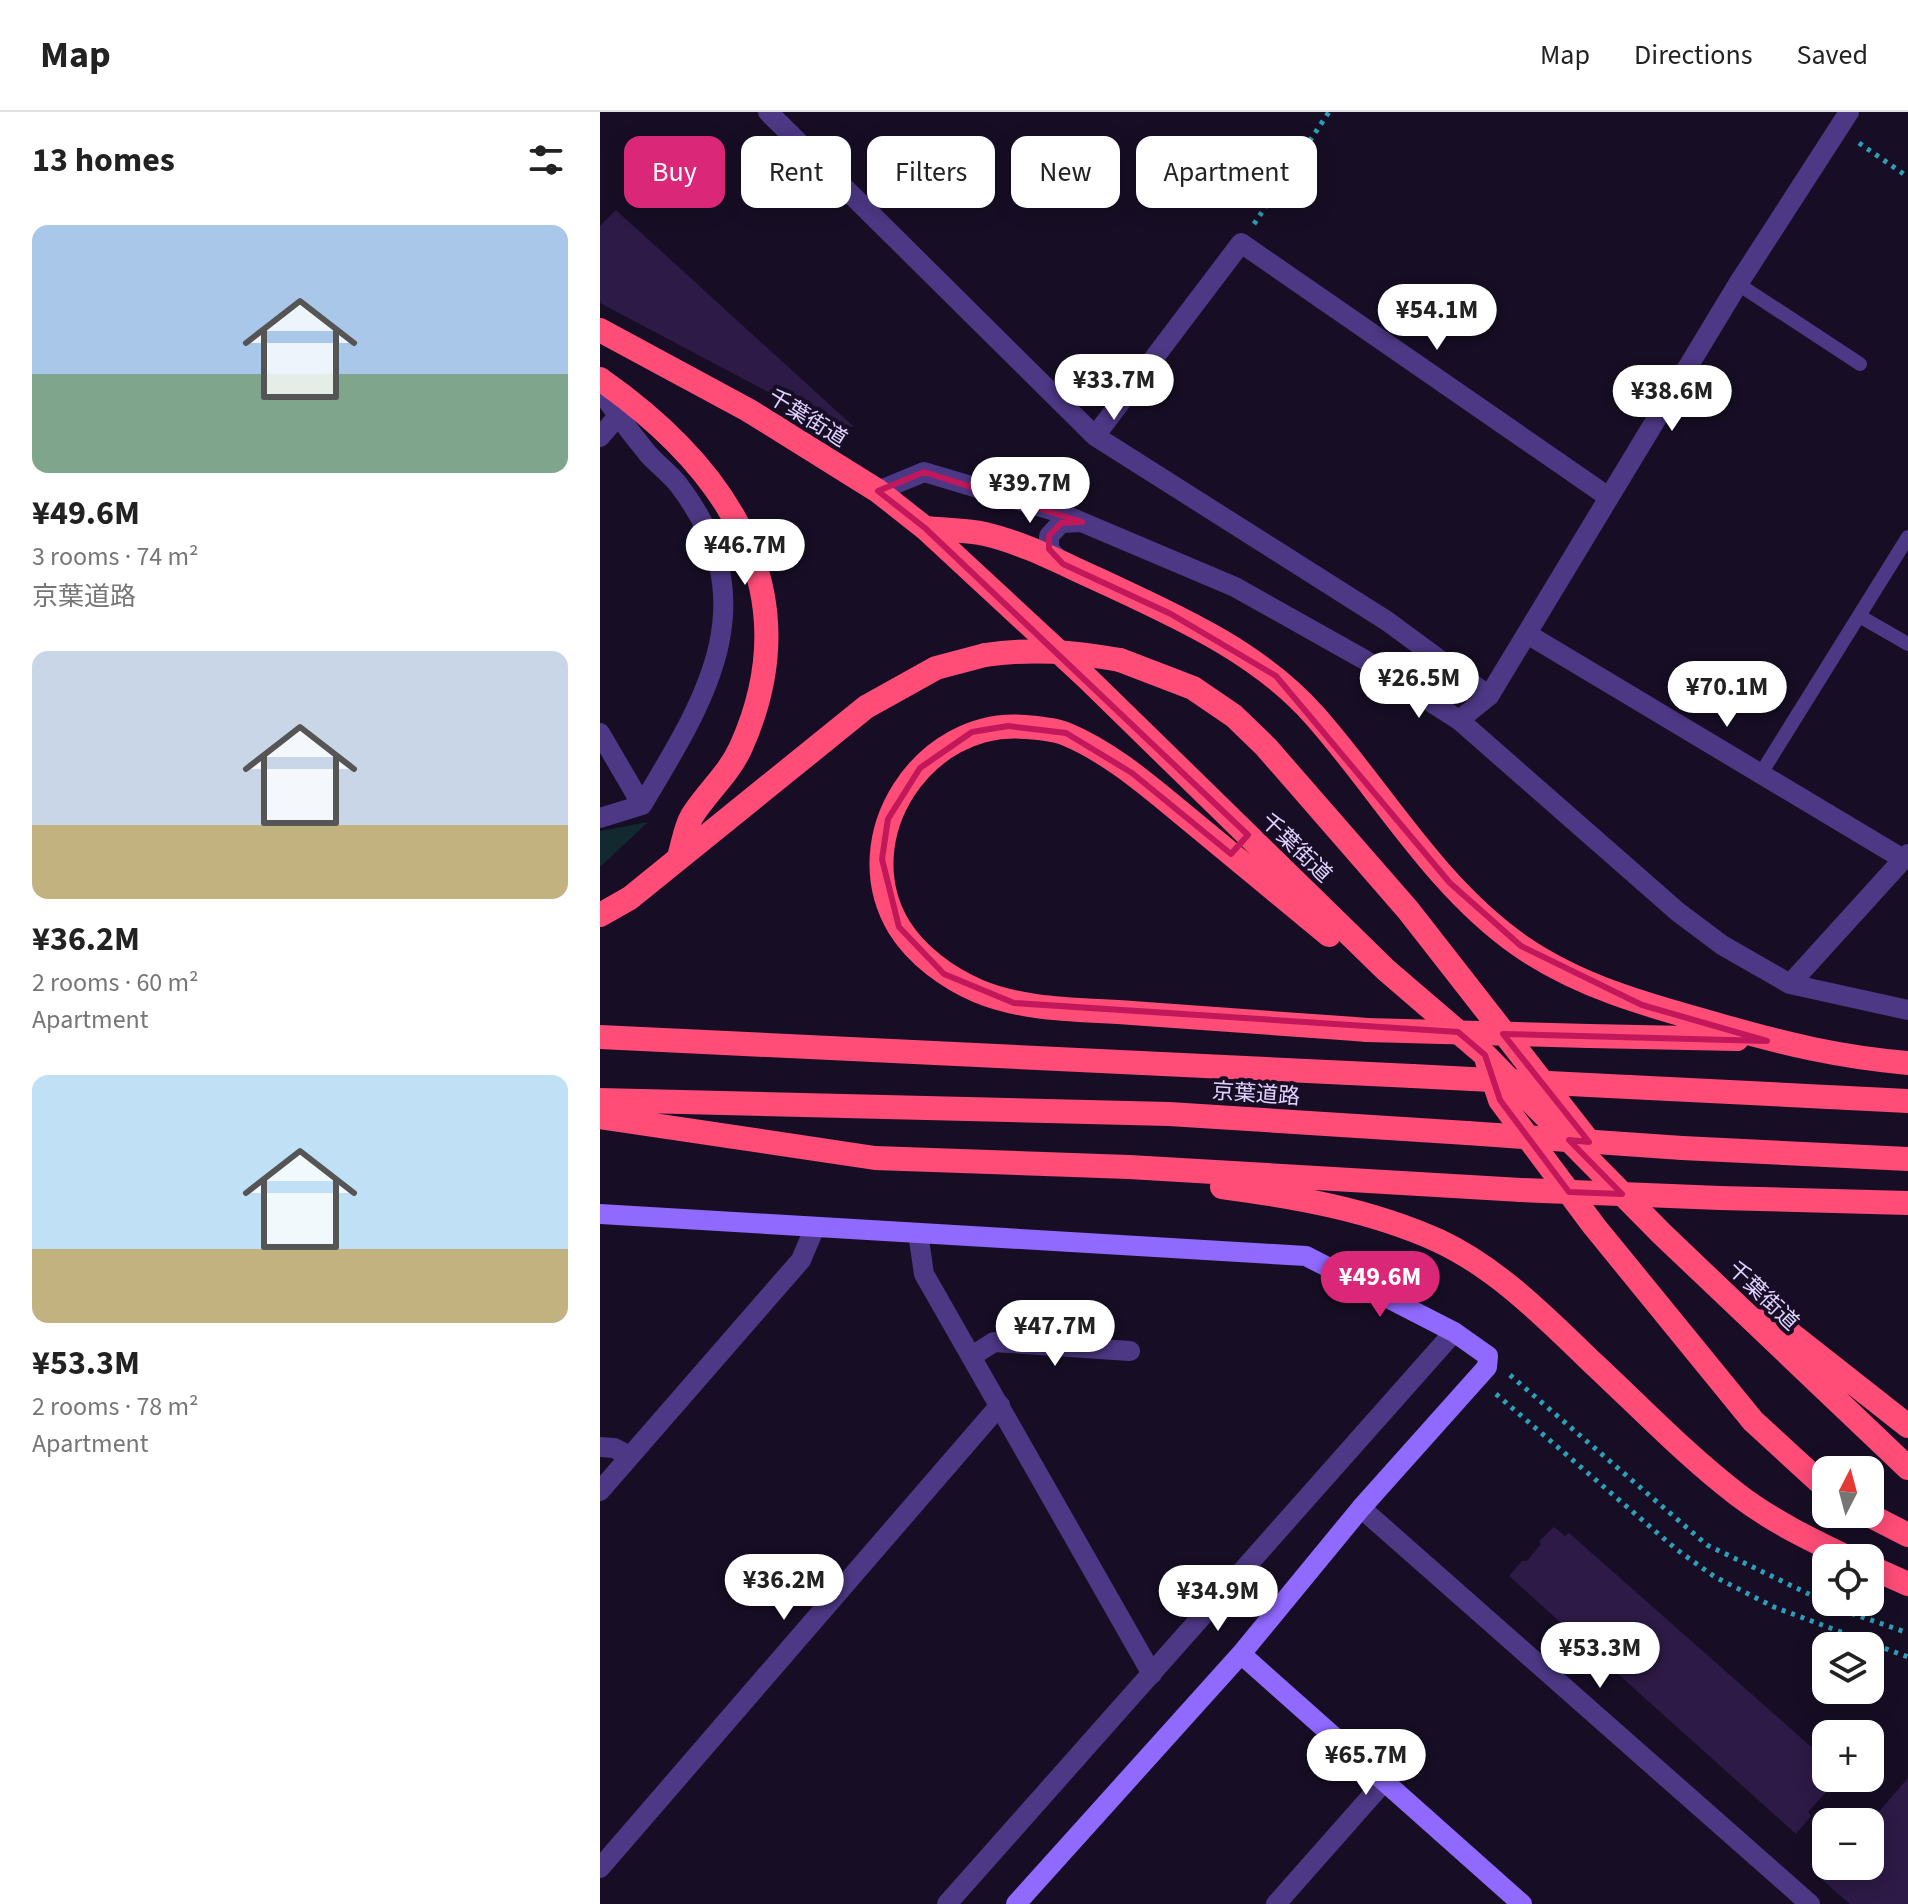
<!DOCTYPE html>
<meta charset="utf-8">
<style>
:root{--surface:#fff;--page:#f6f6f6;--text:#222;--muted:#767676;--line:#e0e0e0;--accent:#db2777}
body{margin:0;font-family:"Source Sans 3","Noto Sans JP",sans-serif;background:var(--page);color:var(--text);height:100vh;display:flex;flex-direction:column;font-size:30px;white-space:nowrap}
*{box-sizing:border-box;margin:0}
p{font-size:26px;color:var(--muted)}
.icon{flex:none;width:44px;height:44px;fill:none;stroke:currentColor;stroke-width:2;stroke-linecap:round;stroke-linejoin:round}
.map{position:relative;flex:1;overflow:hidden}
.drawer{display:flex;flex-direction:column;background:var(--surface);width:600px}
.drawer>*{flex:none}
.top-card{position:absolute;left:24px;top:24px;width:760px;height:72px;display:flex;gap:16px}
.needle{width:52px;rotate:6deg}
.buttons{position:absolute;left:1212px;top:1344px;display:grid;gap:16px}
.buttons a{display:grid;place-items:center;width:72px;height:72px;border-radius:16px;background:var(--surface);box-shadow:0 4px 20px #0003;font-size:40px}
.price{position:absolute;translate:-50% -68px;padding:0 18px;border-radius:28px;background:#fff;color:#222;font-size:26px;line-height:52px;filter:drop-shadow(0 2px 4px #0008)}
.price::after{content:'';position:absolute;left:50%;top:48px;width:24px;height:18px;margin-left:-12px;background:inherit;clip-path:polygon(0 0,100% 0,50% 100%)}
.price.current{background:var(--accent);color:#fff}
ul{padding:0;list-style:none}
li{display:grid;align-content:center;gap:16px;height:424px;padding:0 32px}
li span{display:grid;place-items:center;height:248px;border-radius:16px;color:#555}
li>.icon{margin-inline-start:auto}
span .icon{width:144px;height:144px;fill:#fffc;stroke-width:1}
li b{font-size:34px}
h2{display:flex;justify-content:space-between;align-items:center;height:96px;padding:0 32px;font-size:34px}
.pill{padding:0 28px;border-radius:16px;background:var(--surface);box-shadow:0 4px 20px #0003;font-size:28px;line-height:72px}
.pill.current{background:var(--accent);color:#fff}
header{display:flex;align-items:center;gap:48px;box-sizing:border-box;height:112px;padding:0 40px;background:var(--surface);border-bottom:2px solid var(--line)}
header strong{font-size:38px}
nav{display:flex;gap:44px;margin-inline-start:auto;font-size:28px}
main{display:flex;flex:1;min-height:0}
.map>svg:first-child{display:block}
.green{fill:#11292f}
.building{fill:#2d1a46}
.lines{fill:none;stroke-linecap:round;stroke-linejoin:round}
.path{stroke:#2da0b8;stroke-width:5;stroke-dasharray:4 6;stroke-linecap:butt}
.lane{stroke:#4d3885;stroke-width:14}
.street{stroke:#4d3885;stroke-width:20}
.secondary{stroke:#9069ff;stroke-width:20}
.highway{stroke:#ff4d78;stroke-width:24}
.highway-bridge{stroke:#ff4d78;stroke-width:24}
.marked{fill:none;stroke:#c2185b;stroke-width:6;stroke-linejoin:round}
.labels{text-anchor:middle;stroke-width:8;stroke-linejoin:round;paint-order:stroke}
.street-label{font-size:22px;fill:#e2d2ff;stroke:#170e25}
</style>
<header>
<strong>Map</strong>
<nav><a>Map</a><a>Directions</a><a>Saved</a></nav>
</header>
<main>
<section class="drawer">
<h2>13 homes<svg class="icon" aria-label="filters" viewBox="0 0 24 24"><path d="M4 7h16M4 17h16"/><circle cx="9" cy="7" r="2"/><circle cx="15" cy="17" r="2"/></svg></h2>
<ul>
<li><span style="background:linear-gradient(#a9c7e8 60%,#7fa58c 0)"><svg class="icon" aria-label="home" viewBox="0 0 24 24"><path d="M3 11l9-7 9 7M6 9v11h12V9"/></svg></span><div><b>¥49.6M</b><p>3 rooms · 74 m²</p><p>京葉道路</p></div></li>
<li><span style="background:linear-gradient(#c9d6e8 70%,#c2b280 0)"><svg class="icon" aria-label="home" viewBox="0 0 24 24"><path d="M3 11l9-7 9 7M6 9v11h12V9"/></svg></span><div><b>¥36.2M</b><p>2 rooms · 60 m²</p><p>Apartment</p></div></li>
<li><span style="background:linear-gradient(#bfe0f5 70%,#c2b280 0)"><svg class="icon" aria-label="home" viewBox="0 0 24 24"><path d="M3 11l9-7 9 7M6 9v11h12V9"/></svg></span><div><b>¥53.3M</b><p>2 rooms · 78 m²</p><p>Apartment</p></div></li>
</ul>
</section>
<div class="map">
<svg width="1308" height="1792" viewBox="0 0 1308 1792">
<rect width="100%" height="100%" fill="#170e25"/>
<path class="green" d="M48,710L0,755V719Z"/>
<path class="building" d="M16,98L253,314L244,320L0,191V114Z
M954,1415L965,1424L969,1421L1226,1648V1666H1239L1208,1700L1211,1704L1196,1722L909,1464L922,1449H927L941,1432L939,1429Z
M1308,1666V1792H1250L1221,1767L1232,1754H1270V1710Z"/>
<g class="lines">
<path class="path" d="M1259,31L1308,65
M654,112L729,0
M910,1263L1107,1433L1242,1498L1308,1521
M896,1282L1076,1437L1115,1465L1174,1495L1308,1545"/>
<path class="lane" d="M1138,172L1260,252
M1261,505L1308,532
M1160,663L1308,425"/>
<path class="street" d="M168,0L495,324L787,509L889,584
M0,278C15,300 31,321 48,342C57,352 69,361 78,372C168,489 107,585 42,693L0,706
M495,324L641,131L1007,384
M0,325L18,304
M278,379L324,360L458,400L635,475L765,548L859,608L1078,800L1122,833L1190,872L1308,898
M463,452L449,437V424L461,411L482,410
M929,523L1303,747
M859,608L889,584L1138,172L1249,0
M0,621L42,693
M1190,872L1308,742
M318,1121L324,1162L552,1562
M372,1244L394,1230L530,1239
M0,1335L14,1336L30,1344
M0,1379L201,1148L215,1115
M761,1396L1210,1792
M0,1756L400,1293
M347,1792L854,1220
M676,1792L783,1671"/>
<path class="secondary" d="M0,1102L706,1144L854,1220L888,1244L887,1255L761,1396L641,1542L416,1792
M641,1542L922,1792"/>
<path class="highway" d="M0,218L148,298L278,379L325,416L487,566L786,858L885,943L1062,1122L1308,1356
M0,267C127,356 211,479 141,635C129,662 107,680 92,704C85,716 83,732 79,745
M325,416C345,418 366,418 385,422C424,431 461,451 497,467C574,503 658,539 715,604C782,680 835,774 919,833C979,875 1050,894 1119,913C1185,932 1239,945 1308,951
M520,548L593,576L634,604L666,635L808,798L986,1026
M0,803L30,786L266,595L336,556L385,543
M729,823C683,785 636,746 590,708C552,677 512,641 466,622C454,617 438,616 425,615C324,606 245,725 299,815C317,844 348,866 378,879C425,899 482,897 532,901C611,907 689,912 767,918
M989,924L1137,927
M0,925L812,964
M887,949L900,988L994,1114L1153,1309L1226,1376
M1029,975L1308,989
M0,988L569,1002L867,1021
M0,1005L275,1046L529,1055L921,1078
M1082,1036L1308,1047
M622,1075C696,1085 771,1098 839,1129C899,1157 948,1208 995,1253C1042,1297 1087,1344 1138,1383C1172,1409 1211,1428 1249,1446
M1120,1086L1308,1091
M1168,1204L1308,1314
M1267,1402L1308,1423
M1270,1455L1308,1472"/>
<path class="highway-bridge" d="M385,543C432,536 474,540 520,548
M767,918L989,924
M812,964L1029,975
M867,1021L1082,1036
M921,1078L1120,1086"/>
</g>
<path class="marked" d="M324,360L482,410L461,411L449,424V437L463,452L571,502L676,564L850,771L921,834L1042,893L1167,929L903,922L989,1030L969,1028L1022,1082L969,1080L900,988L885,943L858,920L414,891L344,862L299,815L282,747L288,707L320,656L372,620L408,614L466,621L532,661L631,742L648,723L325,416L278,379Z"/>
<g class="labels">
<g class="street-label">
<text transform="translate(208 305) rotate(32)" y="8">千葉街道</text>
<text transform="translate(697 735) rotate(44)" y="8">千葉街道</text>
<text transform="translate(656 981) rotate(4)" y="8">京葉道路</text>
<text transform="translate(1164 1183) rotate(44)" y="8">千葉街道</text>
</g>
</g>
</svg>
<div class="buttons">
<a><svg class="needle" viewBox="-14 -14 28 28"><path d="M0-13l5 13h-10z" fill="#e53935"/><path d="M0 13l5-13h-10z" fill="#767676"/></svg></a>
<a><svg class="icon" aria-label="locate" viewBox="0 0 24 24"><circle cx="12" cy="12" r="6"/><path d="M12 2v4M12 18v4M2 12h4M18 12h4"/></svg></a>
<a><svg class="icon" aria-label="layers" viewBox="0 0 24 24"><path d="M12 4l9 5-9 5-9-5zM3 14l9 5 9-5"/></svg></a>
<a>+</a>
<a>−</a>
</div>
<b class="price" style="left:837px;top:240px">¥54.1M</b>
<b class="price" style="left:514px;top:310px">¥33.7M</b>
<b class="price" style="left:1072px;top:321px">¥38.6M</b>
<b class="price" style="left:430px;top:413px">¥39.7M</b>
<b class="price" style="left:145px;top:475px">¥46.7M</b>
<b class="price" style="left:819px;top:608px">¥26.5M</b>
<b class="price" style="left:1127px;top:617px">¥70.1M</b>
<b class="price current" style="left:780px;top:1207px">¥49.6M</b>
<b class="price" style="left:455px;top:1256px">¥47.7M</b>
<b class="price" style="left:184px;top:1510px">¥36.2M</b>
<b class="price" style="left:618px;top:1521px">¥34.9M</b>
<b class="price" style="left:1000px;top:1578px">¥53.3M</b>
<b class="price" style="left:766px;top:1685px">¥65.7M</b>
<div class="top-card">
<a class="pill current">Buy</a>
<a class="pill">Rent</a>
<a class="pill">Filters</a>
<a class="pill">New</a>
<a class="pill">Apartment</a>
</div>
</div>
</main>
